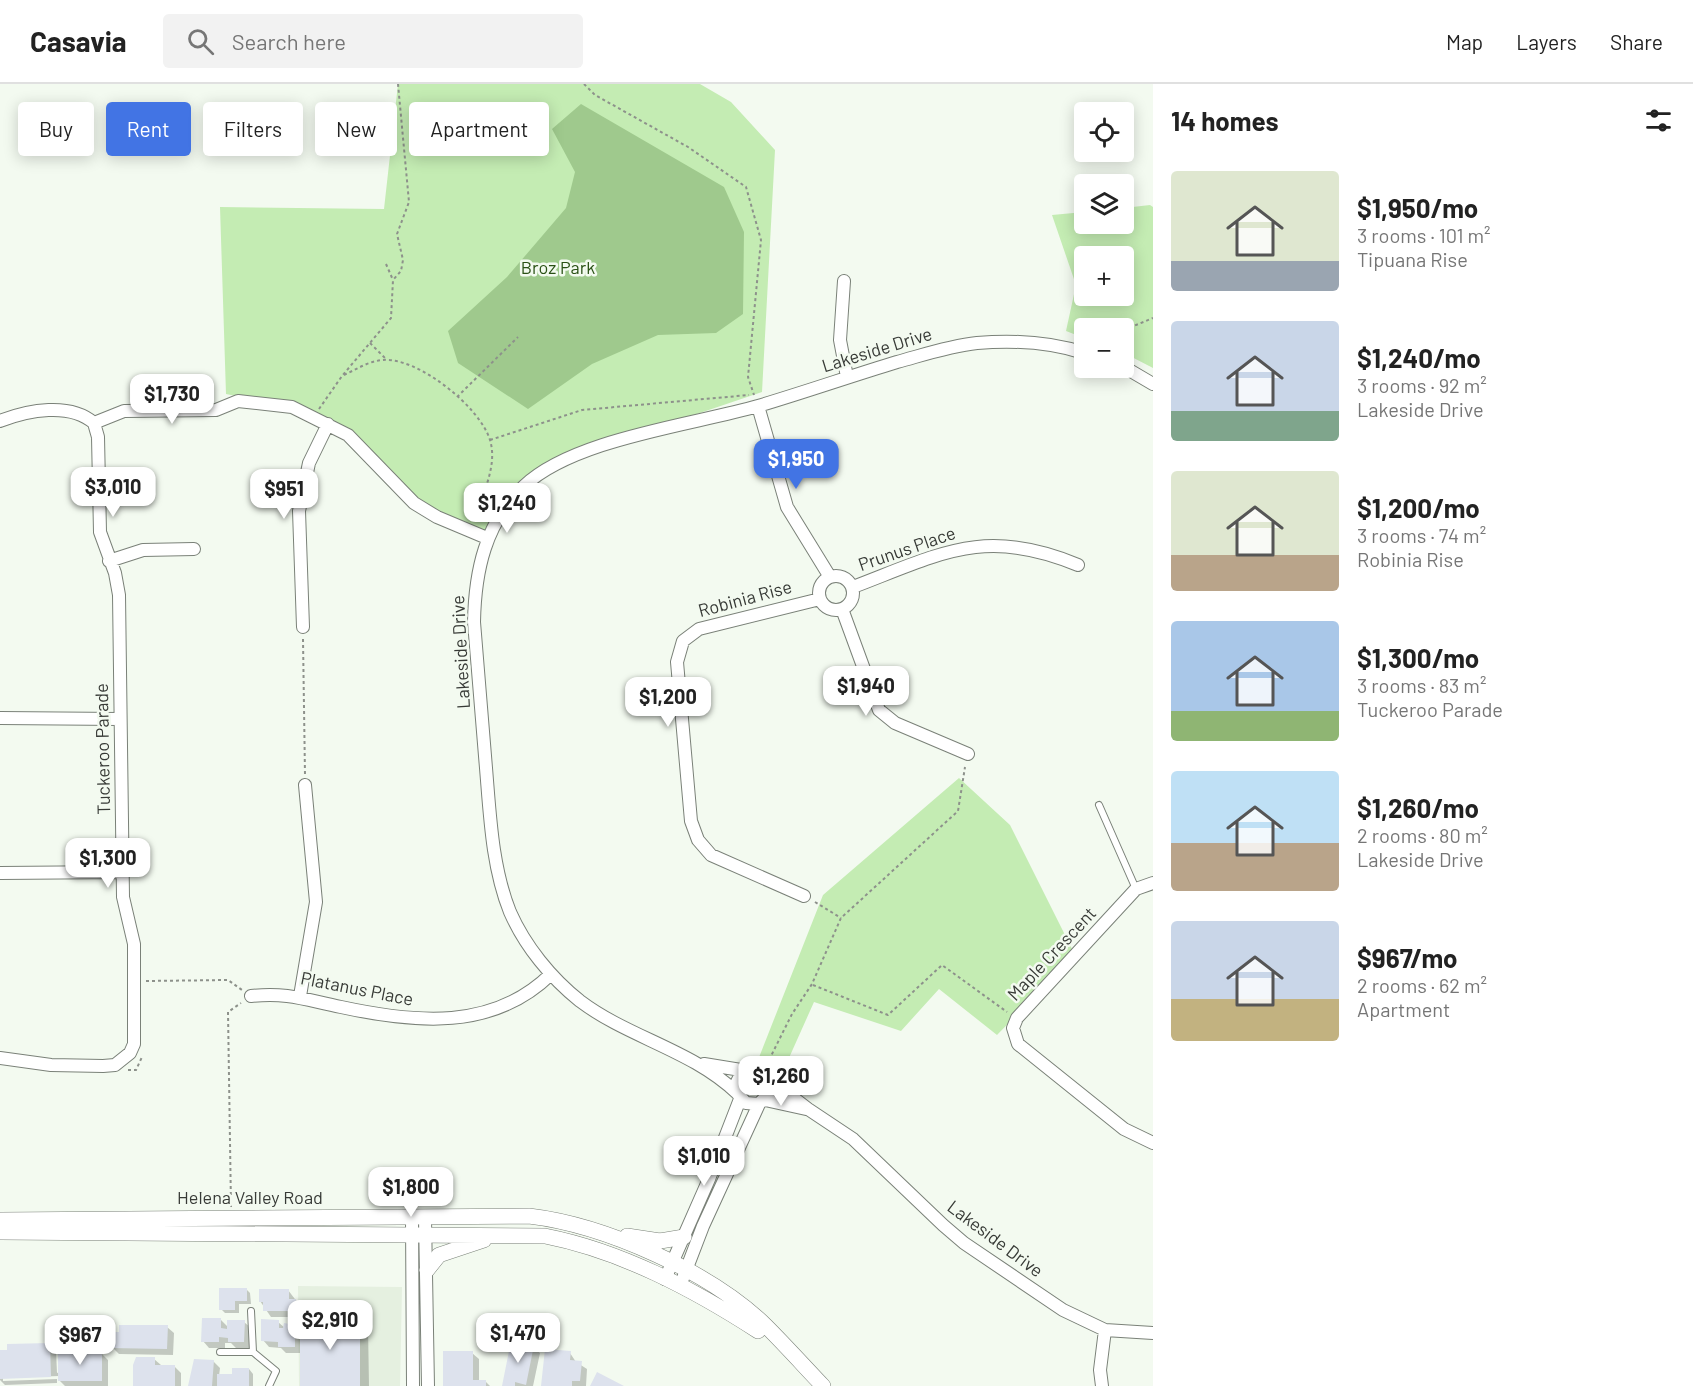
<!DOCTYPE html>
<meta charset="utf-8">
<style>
:root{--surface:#fff;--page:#f2f2f2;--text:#222;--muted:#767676;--line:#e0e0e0;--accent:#4274e4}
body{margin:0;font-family:Barlow,sans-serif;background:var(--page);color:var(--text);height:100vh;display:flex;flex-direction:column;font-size:22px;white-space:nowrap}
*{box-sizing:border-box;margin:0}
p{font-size:20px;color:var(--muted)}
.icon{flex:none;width:33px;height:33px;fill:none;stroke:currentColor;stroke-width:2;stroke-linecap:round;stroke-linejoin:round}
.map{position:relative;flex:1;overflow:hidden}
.panel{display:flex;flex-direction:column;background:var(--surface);width:540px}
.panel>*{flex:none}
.guide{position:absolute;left:18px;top:18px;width:570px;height:54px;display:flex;gap:12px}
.fabs{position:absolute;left:1074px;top:18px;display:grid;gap:12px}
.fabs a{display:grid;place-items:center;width:60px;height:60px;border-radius:6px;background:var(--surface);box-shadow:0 3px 15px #0003;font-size:30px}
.price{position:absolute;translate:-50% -51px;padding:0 14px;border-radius:12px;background:#fff;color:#222;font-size:20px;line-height:39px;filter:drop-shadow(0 2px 3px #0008)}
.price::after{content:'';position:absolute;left:50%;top:36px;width:18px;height:14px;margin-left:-9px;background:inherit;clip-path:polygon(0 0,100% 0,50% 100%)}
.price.selected{background:var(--accent);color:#fff}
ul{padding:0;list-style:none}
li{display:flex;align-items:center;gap:18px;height:150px;padding:0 18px}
li span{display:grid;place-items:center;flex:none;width:168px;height:120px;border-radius:6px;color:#555}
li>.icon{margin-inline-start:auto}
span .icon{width:72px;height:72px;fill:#fffc;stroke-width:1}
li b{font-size:26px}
h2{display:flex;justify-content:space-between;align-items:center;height:72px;padding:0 18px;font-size:26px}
.pill{padding:0 21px;border-radius:6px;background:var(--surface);box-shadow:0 3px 15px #0003;font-size:21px;line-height:54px}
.pill.selected{background:var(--accent);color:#fff}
header{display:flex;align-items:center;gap:36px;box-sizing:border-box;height:84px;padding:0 30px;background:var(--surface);border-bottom:2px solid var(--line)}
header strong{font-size:28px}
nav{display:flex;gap:33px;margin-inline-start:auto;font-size:21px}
.search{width:420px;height:54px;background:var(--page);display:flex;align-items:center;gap:15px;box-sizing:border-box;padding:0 21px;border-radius:6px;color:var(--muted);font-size:22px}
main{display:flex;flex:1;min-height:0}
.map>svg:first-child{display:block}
.built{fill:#e5f0e0}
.green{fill:#c4ecb3;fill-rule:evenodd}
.water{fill:#9fc98d}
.shadow{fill:#0003}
.building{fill:#dde2ed}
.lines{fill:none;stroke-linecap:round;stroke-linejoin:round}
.service-casing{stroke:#7a8178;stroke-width:8}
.minor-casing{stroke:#7a8178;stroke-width:14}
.tertiary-casing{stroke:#7a8178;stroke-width:16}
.path{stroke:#8d918b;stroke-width:2;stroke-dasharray:3 3;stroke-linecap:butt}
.service{stroke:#fff;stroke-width:6}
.minor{stroke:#fff;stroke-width:12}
.tertiary{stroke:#fff;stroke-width:15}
.labels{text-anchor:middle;stroke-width:5;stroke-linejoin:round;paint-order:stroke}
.park-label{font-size:18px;fill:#2a5115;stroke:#f3faf0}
.street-label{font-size:18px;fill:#373a36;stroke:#f3faf0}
</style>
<header>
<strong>Casavia</strong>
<div class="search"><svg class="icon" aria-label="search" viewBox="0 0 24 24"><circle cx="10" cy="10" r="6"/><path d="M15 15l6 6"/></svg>Search here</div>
<nav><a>Map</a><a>Layers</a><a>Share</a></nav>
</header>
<main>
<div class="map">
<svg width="1153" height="1302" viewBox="0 0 1153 1302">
<rect width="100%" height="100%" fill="#f3faf0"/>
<path class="built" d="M298,1202L402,1203L400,1302H299Z"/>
<path class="green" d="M398,0H700L731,18L775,66L762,308L614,358L545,386L487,454L437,433L360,361L292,323L226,310L220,123L384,125Z
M1150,121L1153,123V284L1124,269V244H1084V254L1066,247L1076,201L1052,131L1084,128V140H1124V124ZM1084,172H1124V212H1084Z
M959,694L1010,741L1075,871L997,951L939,905L901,947L814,918L780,994L754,986L823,811Z"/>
<path class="water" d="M581,20L724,103L744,148L743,230L716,249L658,251L592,280L528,325L458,279L448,247L507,193L566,124L575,88L552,45Z"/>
<path class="shadow" d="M246,1205L250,1209L251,1220H239V1229H225L221,1225Z
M288,1206L301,1223V1233H271L260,1217Z
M359,1234L368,1243L369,1302H302V1269H286L281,1264L269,1263L263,1256L278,1238L285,1244L294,1243L302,1250Z
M221,1236L228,1243L244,1238L251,1244L250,1264H236L231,1259H225V1264H209L203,1257Z
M167,1243L174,1249L173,1271L119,1270L112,1263Z
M49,1260L56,1267L57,1289L102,1270L108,1276V1302H65L58,1295L59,1292L3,1294V1297L57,1295V1299L5,1301L0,1296V1268Z
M533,1263L540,1269L533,1302H504Z
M472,1269L479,1275V1298H486L490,1302H445Z
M570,1269L576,1278L587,1285L586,1302H542Z
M154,1275L161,1281L174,1282L181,1289V1302H134Z
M213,1277L220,1284L219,1292H233L249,1285L253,1290V1302H189Z"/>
<path class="building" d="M219,1204H247V1217H235V1226H219Z
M259,1205H289V1215H296L295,1227H263V1218H259Z
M360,1232V1302H300V1233Z
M202,1234H221V1244L227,1245V1236H245L244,1258H228V1254L219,1253V1258H201Z
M261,1235L279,1236V1244H283L284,1239L295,1241V1263H278V1258L261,1257Z
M119,1241H168L167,1265L110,1264L111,1248H119Z
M511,1257L534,1261L526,1301L515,1298V1302H502Z
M50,1259L51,1293L0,1295V1266H7V1260Z
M545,1265L571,1267L570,1276L582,1277L580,1297H572V1302H541Z
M443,1267H473V1296H486V1302H443Z
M58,1268H102V1297H58Z
M136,1273H155V1281H175V1302H133V1281Z
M194,1275L214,1276L212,1302H188Z
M232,1284H249V1302H217V1290H232Z
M597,1288L624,1302H590Z"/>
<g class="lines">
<g class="service-casing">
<path id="service" d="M1099,721L1136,805
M220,1268H253L251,1227
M253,1268L276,1287L269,1302"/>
</g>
<g class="minor-casing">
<path id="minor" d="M844,197L840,256L847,293
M1124,283L1153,300
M758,322L787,423L830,493
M0,337C28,326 70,318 94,339
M94,339L124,327L216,326L238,317L292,323L348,351L414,419L437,433L487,454
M109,477L143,466L194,465
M819 509a17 17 0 1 1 34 0a17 17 0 1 1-34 0Z
M853,503C940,470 985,442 1078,481
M842,525L879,626L895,639L968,670
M303,543L299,427L309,379L328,340
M0,634L120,635
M0,789L122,788
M1153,799L1136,805L1017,934L1013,944L1018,960L1124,1045L1153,1059
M804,812L711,771L698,756L691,737L677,578L683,557L699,545L820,515
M251,912C288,908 306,916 341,923C415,939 493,947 551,890
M300,912L316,818L305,701
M0,974L51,981L103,982L115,981L130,969L134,960V860L123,813L119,511L115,489L100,448L98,353L94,339
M704,980L747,987
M769,998L770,1008L759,1020L746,1019L737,1009L736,1000L740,992L747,987L760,988L808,1025L853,1055L943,1141L964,1159L1063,1226L1105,1246L1153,1249
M737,1009C692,966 629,954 580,917C551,894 525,862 510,828C492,783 490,732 486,684C482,636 478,587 474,538C475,487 485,439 524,402C573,355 692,341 758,322C805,308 851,292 897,278C923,271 949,262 977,259C1012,256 1050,258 1084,269
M765,1016L806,1025
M412,1134L413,1302
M425,1134L428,1302
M665,1195L709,1095L740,1015
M680,1202L703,1142L759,1020
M1102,1302L1100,1286L1105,1246"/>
</g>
<g class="tertiary-casing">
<path id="tertiary" d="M0,1136L529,1132C605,1141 711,1188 766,1242C785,1261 804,1282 823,1302
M0,1148L545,1152C621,1167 693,1205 758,1247
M627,1152L660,1157L684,1153
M427,1186L439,1171L484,1156"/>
</g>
<path class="path" d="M584,0L595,11L688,63L746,103L761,156L748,293L754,311
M386,180L393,196
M1124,246L1153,234
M1124,249L1131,272
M1081,257L1082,251H1084
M370,259L386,275
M344,291C357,285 369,277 383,276C418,273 480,323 490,356C498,382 482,412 473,436
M457,313L518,253
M319,325L342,292L391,234L393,196L401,187L403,176L397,150L409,118L398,0
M490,356L582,326L749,311
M303,555L305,691
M815,818L841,834
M146,897L228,896L242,906
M813,901L888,931L942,881L1007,928
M128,986H136L142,973
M777,986L770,974L792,930L812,900L841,834L958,727L965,683
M231,1123L228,928L241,919"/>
<use href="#service" class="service"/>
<use href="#minor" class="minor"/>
<use href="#tertiary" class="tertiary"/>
</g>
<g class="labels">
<g class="park-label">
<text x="558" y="190">Broz Park</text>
</g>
<g class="street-label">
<text transform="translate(877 266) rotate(-17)" y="6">Lakeside Drive</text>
<text transform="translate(907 465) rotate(-19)" y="6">Prunus Place</text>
<text transform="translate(745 515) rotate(-15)" y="6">Robinia Rise</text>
<text transform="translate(461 568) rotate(-93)" y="6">Lakeside Drive</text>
<text transform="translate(103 665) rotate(-91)" y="6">Tuckeroo Parade</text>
<text transform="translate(1052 870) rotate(-47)" y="6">Maple Crescent</text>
<text transform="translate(357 905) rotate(11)" y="6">Platanus Place</text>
<text x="250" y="1120">Helena Valley Road</text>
<text transform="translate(995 1155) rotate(37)" y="6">Lakeside Drive</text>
</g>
</g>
</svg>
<div class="fabs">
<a><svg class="icon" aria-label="locate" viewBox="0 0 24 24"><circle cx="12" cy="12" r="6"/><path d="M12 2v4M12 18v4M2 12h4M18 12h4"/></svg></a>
<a><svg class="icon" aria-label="layers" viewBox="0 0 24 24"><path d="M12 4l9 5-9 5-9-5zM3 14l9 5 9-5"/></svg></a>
<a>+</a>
<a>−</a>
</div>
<b class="price" style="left:172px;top:341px">$1,730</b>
<b class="price selected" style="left:796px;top:406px">$1,950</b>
<b class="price" style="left:113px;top:434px">$3,010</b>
<b class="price" style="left:284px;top:436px">$951</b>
<b class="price" style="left:507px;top:450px">$1,240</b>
<b class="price" style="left:866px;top:633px">$1,940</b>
<b class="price" style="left:668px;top:644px">$1,200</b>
<b class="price" style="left:108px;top:805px">$1,300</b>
<b class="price" style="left:781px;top:1023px">$1,260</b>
<b class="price" style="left:704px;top:1103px">$1,010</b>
<b class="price" style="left:411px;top:1134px">$1,800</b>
<b class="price" style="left:330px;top:1267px">$2,910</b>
<b class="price" style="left:518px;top:1280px">$1,470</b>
<b class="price" style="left:80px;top:1282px">$967</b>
<div class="guide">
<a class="pill">Buy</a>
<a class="pill selected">Rent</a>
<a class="pill">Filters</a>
<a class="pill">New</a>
<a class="pill">Apartment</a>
</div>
</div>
<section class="panel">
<h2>14 homes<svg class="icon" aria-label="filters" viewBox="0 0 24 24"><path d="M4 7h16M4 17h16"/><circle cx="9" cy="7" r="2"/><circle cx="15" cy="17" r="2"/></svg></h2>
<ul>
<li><span style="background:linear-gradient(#dfe7d0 75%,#9aa5b1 0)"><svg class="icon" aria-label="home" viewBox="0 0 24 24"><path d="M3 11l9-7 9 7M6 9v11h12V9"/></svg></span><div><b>$1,950/mo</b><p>3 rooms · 101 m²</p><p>Tipuana Rise</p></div></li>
<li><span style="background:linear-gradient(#c9d6e8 75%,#7fa58c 0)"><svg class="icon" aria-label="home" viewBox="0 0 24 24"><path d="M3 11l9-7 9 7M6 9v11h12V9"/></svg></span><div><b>$1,240/mo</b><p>3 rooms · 92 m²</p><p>Lakeside Drive</p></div></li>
<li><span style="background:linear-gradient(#dfe7d0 70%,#b9a48a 0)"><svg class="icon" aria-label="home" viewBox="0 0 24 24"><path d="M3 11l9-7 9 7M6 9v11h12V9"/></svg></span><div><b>$1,200/mo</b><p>3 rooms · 74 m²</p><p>Robinia Rise</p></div></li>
<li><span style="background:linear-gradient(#a9c7e8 75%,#8fb573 0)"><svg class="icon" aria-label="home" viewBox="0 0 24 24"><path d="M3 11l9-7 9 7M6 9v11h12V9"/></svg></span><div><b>$1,300/mo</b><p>3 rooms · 83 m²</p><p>Tuckeroo Parade</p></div></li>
<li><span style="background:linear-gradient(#bfe0f5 60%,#b9a48a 0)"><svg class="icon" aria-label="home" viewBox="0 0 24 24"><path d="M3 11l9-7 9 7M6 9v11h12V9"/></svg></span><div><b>$1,260/mo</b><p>2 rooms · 80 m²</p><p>Lakeside Drive</p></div></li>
<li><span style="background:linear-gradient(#c9d6e8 65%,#c2b280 0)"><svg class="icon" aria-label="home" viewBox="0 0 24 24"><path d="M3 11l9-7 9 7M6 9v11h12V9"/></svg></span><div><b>$967/mo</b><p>2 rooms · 62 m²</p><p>Apartment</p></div></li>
</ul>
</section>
</main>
